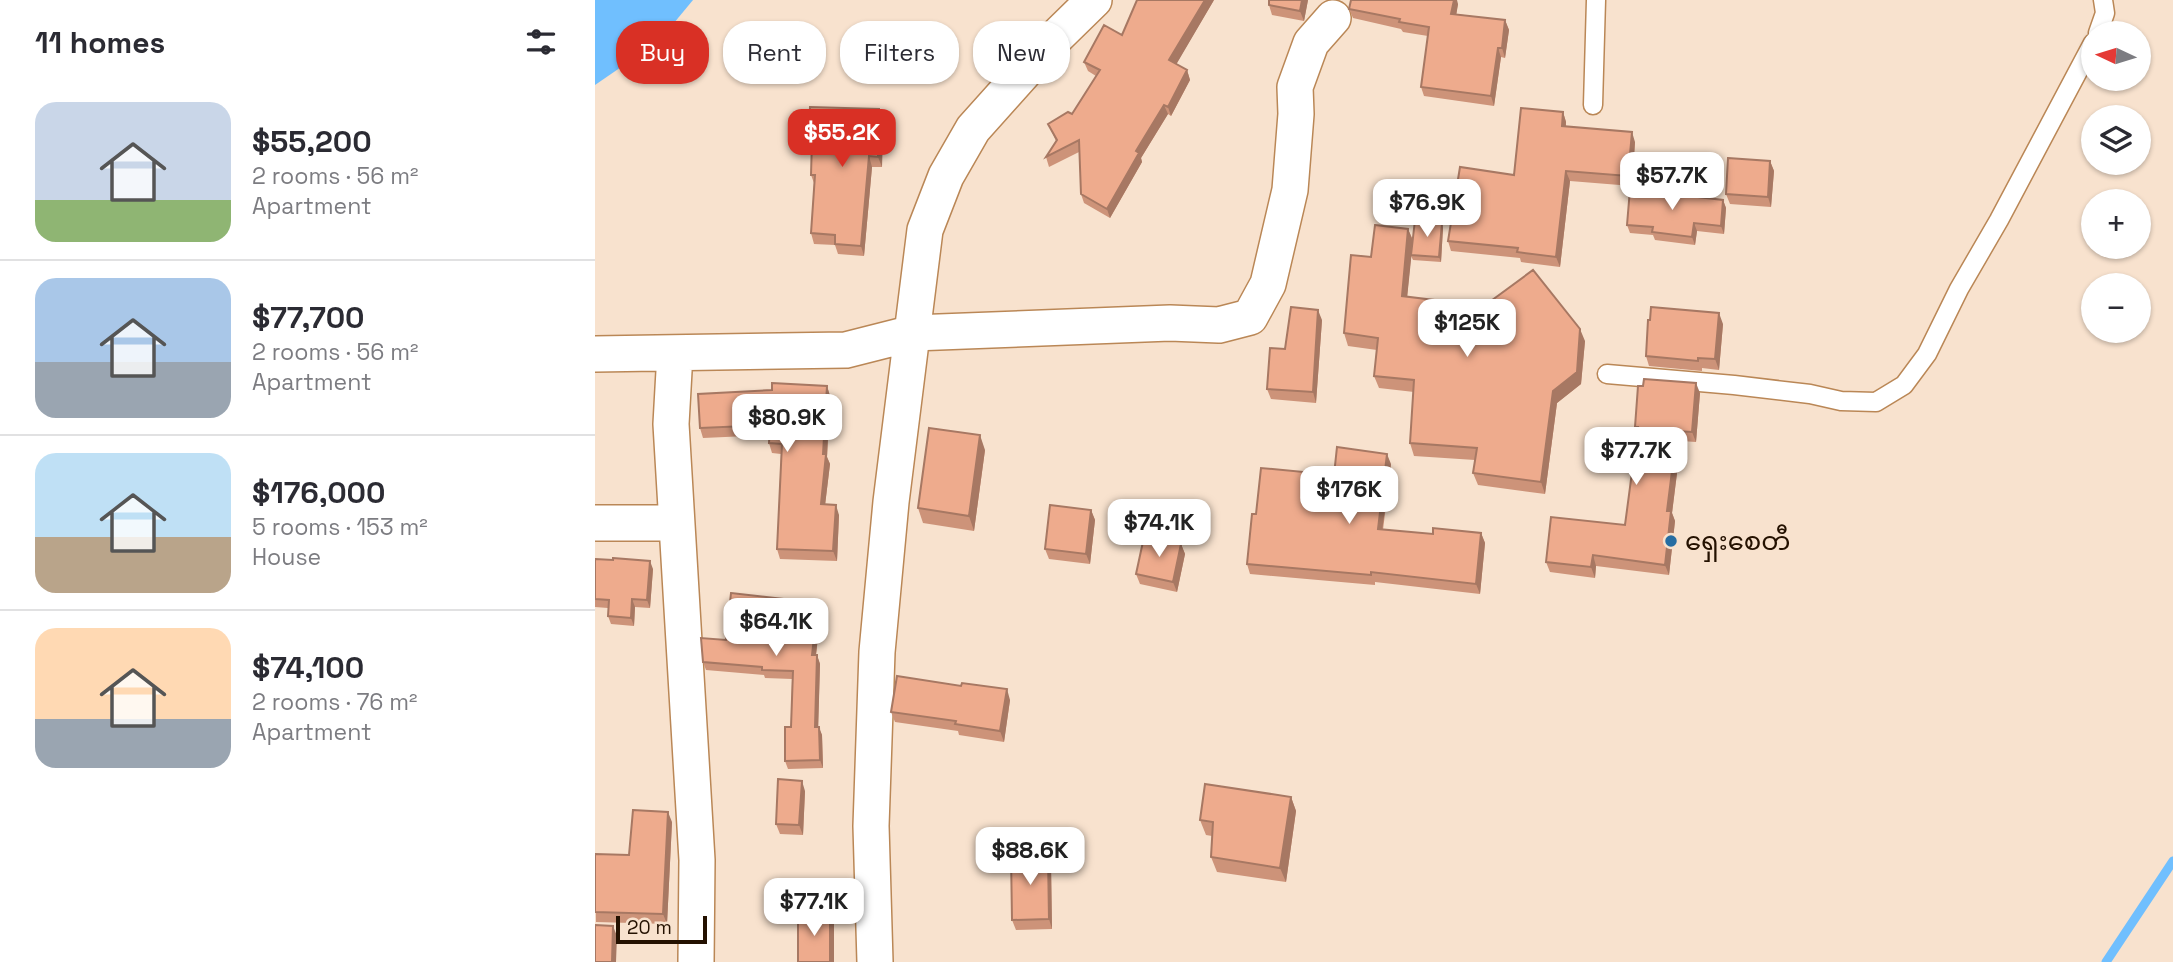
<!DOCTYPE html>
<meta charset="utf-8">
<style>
:root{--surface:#fff;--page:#f2f2f3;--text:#2b2b33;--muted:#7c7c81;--line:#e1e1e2;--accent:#d93025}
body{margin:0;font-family:"Space Grotesk","Noto Sans Myanmar",sans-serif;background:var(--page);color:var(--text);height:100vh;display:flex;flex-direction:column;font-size:26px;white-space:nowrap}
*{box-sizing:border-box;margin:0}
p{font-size:23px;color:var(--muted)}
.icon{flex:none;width:38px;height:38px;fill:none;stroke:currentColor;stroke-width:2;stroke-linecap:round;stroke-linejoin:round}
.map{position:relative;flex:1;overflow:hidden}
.sheet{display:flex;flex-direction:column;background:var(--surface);width:595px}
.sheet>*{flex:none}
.top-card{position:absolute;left:21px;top:21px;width:665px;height:63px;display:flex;gap:14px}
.needle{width:46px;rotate:274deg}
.buttons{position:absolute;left:1486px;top:21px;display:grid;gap:14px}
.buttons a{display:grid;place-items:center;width:70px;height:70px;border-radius:50%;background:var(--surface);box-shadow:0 2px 5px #0004;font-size:35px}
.scale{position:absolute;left:21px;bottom:18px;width:91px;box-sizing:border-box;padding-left:7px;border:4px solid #241100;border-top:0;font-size:19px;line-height:24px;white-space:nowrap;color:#241100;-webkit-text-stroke:5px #f8e2ce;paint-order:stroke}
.price{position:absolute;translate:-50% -60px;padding:0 16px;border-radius:14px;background:#fff;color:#222;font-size:23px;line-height:46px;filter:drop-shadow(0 2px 4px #0008)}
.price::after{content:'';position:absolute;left:50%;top:42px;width:21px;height:16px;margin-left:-10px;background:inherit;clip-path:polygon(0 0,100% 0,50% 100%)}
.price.on{background:var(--accent);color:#fff}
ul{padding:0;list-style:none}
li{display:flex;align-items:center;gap:21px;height:175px;padding:0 35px}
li+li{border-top:2px solid var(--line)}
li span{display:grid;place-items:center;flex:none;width:196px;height:140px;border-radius:21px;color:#555}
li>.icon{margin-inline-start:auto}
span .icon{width:84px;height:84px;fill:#fffc;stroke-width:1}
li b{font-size:30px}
h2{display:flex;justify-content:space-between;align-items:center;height:84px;padding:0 35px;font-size:30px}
.chip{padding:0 24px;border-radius:28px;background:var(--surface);box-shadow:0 2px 5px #0004;font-size:24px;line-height:63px}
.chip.on{background:var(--accent);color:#fff}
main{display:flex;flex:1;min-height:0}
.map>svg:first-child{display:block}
.water{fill:#70bffe}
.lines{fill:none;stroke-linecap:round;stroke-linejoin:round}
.stream{stroke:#70bffe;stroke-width:9}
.service-casing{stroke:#ba8756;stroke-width:21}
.minor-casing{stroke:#ba8756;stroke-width:38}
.service{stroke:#fff;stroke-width:18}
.minor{stroke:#fff;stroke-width:35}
.wall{fill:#cd9379}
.shaded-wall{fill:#a77863}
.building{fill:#eeab8d;stroke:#a77863;stroke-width:2}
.poi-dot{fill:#266da2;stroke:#f8e2ce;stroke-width:2.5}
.labels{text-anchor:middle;stroke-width:5;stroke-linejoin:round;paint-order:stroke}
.poi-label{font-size:26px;fill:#241100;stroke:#f8e2ce;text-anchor:start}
</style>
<main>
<section class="sheet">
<h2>11 homes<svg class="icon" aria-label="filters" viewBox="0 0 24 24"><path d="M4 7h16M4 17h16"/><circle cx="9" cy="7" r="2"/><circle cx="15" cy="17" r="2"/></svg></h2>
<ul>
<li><span style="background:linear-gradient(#c9d6e8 70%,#8fb573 0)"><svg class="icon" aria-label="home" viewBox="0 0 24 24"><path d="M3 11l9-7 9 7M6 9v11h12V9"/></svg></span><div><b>$55,200</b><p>2 rooms · 56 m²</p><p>Apartment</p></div></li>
<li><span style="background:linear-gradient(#a9c7e8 60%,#9aa5b1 0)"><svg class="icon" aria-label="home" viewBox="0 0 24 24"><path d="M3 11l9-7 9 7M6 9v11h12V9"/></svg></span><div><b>$77,700</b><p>2 rooms · 56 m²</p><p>Apartment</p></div></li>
<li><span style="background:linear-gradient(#bfe0f5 60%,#b9a48a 0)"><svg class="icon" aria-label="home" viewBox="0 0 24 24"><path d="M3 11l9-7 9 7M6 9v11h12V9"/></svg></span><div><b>$176,000</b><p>5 rooms · 153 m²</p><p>House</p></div></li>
<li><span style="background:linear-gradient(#ffd9b3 65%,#9aa5b1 0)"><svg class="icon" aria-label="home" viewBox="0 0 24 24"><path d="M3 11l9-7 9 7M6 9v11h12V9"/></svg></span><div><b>$74,100</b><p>2 rooms · 76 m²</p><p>Apartment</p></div></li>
</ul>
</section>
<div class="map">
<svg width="1578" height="962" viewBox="0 0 1578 962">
<rect width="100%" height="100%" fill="#f8e2ce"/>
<path class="water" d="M0,0H98L64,41L0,85Z"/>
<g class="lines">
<path class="stream" d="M1511,962L1578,861"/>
<g class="service-casing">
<path id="service" d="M1503,33L1510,13L1508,0
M998,105L1001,0
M1012,374L1139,385L1215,394L1246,401L1281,402L1309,385L1332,354L1364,289L1404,220L1498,43"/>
</g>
<g class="minor-casing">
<path id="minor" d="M80,353L76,424L102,860L101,962
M0,354L251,350L318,333L575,323L624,325L655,317L673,284L695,190L701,114L700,87L716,43L738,18
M0,523H81
M280,962L276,826L282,652L296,502L330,230L351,176L378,129L455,43L499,0"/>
</g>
<use href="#service" class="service"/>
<use href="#minor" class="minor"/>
</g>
<path class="wall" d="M619,0L581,64L592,70L595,80L576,116L573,114L546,158L547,162L515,218L489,203L486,194L484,152L454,167L451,157L461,141L453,124L477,114L501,76L493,71L489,62Z
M674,0H713L709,21L677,15L674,5Z
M863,4L861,14L910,20L914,30L910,58L906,57L899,106L829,96L826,87L833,36L808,32L806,29L758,18L754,9Z
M284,109L288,119L287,167H277L269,256L243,254L240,245L219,244L216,233L219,183L216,175L217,148L214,140Z
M968,112L971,122V127L1040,142L1037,186L975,181L965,267L926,262L925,258L856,251L853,241L919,175Z
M1175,161L1179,171L1176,207L1135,204L1131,194Z
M1128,200L1131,208L1129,234L1102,231L1100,245L1060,240L1058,235L1035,233L1032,225Z
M848,228L846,262L818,260L816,256L812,297L990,341L986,384L962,403L950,494L883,485L878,473L880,460L819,456L815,443L819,392L784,388L779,376L782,350L753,346L749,333L813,229L818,240Z
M727,320L721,403L676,399L672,389L690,349Z
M1128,324L1124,370L1107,368V371L1054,366L1051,356Z
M232,386L235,396L232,457L235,464L230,505L244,515L242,561L185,559L182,549L186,454L177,453L174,443V435L108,438L105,428L177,390Z
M1105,393L1101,442L1086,441L1077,513L1080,521L1074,575L1001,566L1000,578L955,572L951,562L1030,525L1042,434L1040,427Z
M390,450L379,531L328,523L323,508Z
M796,464L788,530L838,534L886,533L890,543L885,594L780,582V585L655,574L652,564L661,514L739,475Z
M496,510L500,520L495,564L454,559L450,549Z
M586,544L590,554L582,592L545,584L541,574Z
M0,559L58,569L55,608L40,607L39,626L16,624L13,616V608L0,607Z
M226,611L221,655H222L225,664L223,727L227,735L228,768L193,769L190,761L196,727L197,679L170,678L169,675L111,670L108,662L131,640Z
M366,686L415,700L409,742L364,735L363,731L300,722L296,712Z
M210,791L208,835L185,834L181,824Z
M696,797L701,811L691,882L622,872L616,857L617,836L611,835L605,820Z
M77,822L72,924L1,922L0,854L34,855Z
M456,865L457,929L421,930L417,920Z"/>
<path class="shaded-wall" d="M610,0H619L578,70L574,60Z
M707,0H713L709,21L705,11Z
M859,0H862L863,4L860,23L856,14Z
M910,20L914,30L910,58L907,48Z
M903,48L906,57L899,106L896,96Z
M592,70L595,80L576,116L573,107Z
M569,105L573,114L546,158L547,162L515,218L512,209L541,151Z
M284,109L288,119L287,167L283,157Z
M968,112L971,122L970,136L967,126Z
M1037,132L1040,142L1037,186L1033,176Z
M274,156L277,167L269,256L266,246Z
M1175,161L1179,171L1176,207L1173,197Z
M971,171L975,181L965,267L961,257Z
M1128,200L1131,208L1129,234L1126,226Z
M847,223L848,228L846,262L844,257Z
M1099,223L1102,231L1100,245L1097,237Z
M813,229L818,241L811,308L807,296Z
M723,310L727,320L721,403L718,392Z
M1124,313L1128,324L1124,370L1120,359Z
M985,329L990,341L986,384L962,403L950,494L946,482L958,391Z
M1101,383L1105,393L1101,442L1097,432Z
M232,386L235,396L232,457L235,464L229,514L226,504Z
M1082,431L1086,441L1077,513L1080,521L1074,575L1070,565L1072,511Z
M385,435L390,450L379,531L374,516Z
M792,454L796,464L786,539L783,529Z
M241,505L244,515L242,561L238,551Z
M496,510L500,520L495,564L491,554Z
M886,533L890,543L885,594L881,584Z
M586,544L590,554L582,592L578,582Z
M998,555L1001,566L1000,578L996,567Z
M55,561L58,569L55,608L52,600Z
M37,599L40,607L39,626L36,618Z
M223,603L226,611L220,663L217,655Z
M222,655L225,664L223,735L220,727Z
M412,689L415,700L409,742L405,731Z
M224,727L227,735L228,768L225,760Z
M207,781L210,791L208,835L204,825Z
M696,797L701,811L691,882L685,868Z
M73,812L77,822L72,924L68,914Z
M453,855L456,865L457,929L454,919Z
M235,914L239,924V962H235Z
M18,926L22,936L21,962H17Z"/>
<path class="building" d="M542,0H610L574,60L592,70L573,107L569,105L541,151L544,153L512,209L486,194L484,140L451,157L462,140L453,124L473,112L477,114L505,70L489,62L509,25L527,35Z
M674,0H707L705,11L674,5Z
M756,0H859L856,14L910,20L907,48H903L896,96L826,87L834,27L804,22L805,19L754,9Z
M215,107L284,109L283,157L274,156L266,246L240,244V235L216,233L220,175H216L217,140H214Z
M926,108L968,112L967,126L1037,132L1033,176L971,171L961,257L922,252L923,248L853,241L865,167L919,175Z
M1133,158L1175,161L1173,197L1131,194Z
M1035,189L1128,200L1126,226L1099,223L1097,237L1057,232L1058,227L1032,225Z
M820,220L847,223L844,257L816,255Z
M780,225L813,229L807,296L889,306L938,270L985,329L982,372L958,391L946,482L878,473L882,448L815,443L819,380L779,376L783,338L749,333L756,255L776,257Z
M696,307L723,310L718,392L672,389L675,348L690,349Z
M1056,307L1124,313L1120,359L1103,358V361L1051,356L1053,320H1055Z
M1049,379L1101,383L1097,432L1082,431L1072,511H1076L1070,565L998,555L996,567L951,562L956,517L1030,525L1043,427H1040L1043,386H1048Z
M177,383L232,386L228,454H231L226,504L241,505L238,551L182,549L187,444L174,443L175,425L105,428L103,394L177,390Z
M334,428L385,435L374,516L323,508Z
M742,447L792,454L783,529L838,534V528L886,533L881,584L776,572V575L652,564L657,514H661L666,468L739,475Z
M455,505L496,510L491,554L450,549Z
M549,537L586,544L578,582L541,574Z
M18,558L55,561L52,600L37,599L36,618L13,616L14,600L0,599V559L18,560Z
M136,593L223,603L217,655H222L220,727H224L225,760L190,761V727H196L198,671L167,670V667L108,662L106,638L131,640Z
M302,676L366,686L367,683L412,689L405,731L360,724L361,721L296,712Z
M183,779L207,781L204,825L181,824Z
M610,784L696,797L685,868L616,857L618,822L605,820Z
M38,810L73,812L68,914L0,912V854L34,855Z
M416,855H453L454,919L417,920Z
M203,914H235V962H203Z
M0,925L18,926L17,962H0Z"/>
<circle class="poi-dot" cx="1076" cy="541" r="7"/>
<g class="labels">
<g class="poi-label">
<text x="1090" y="550">ရှေးစေတီ</text>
</g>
</g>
</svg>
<div class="buttons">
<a><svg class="needle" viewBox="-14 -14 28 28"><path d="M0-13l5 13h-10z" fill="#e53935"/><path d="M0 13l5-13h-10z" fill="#7c7c81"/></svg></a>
<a><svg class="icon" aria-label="layers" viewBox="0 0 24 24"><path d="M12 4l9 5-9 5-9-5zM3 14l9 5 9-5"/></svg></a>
<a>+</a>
<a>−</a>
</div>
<div class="scale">20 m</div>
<b class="price on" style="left:247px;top:169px">$55.2K</b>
<b class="price" style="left:1077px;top:212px">$57.7K</b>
<b class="price" style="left:832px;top:239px">$76.9K</b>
<b class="price" style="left:872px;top:359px">$125K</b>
<b class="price" style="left:192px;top:454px">$80.9K</b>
<b class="price" style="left:1041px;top:487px">$77.7K</b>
<b class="price" style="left:754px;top:526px">$176K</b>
<b class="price" style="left:564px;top:559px">$74.1K</b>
<b class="price" style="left:181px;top:658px">$64.1K</b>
<b class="price" style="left:435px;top:887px">$88.6K</b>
<b class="price" style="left:219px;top:938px">$77.1K</b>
<div class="top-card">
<a class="chip on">Buy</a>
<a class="chip">Rent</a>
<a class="chip">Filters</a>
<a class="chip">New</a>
</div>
</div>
</main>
